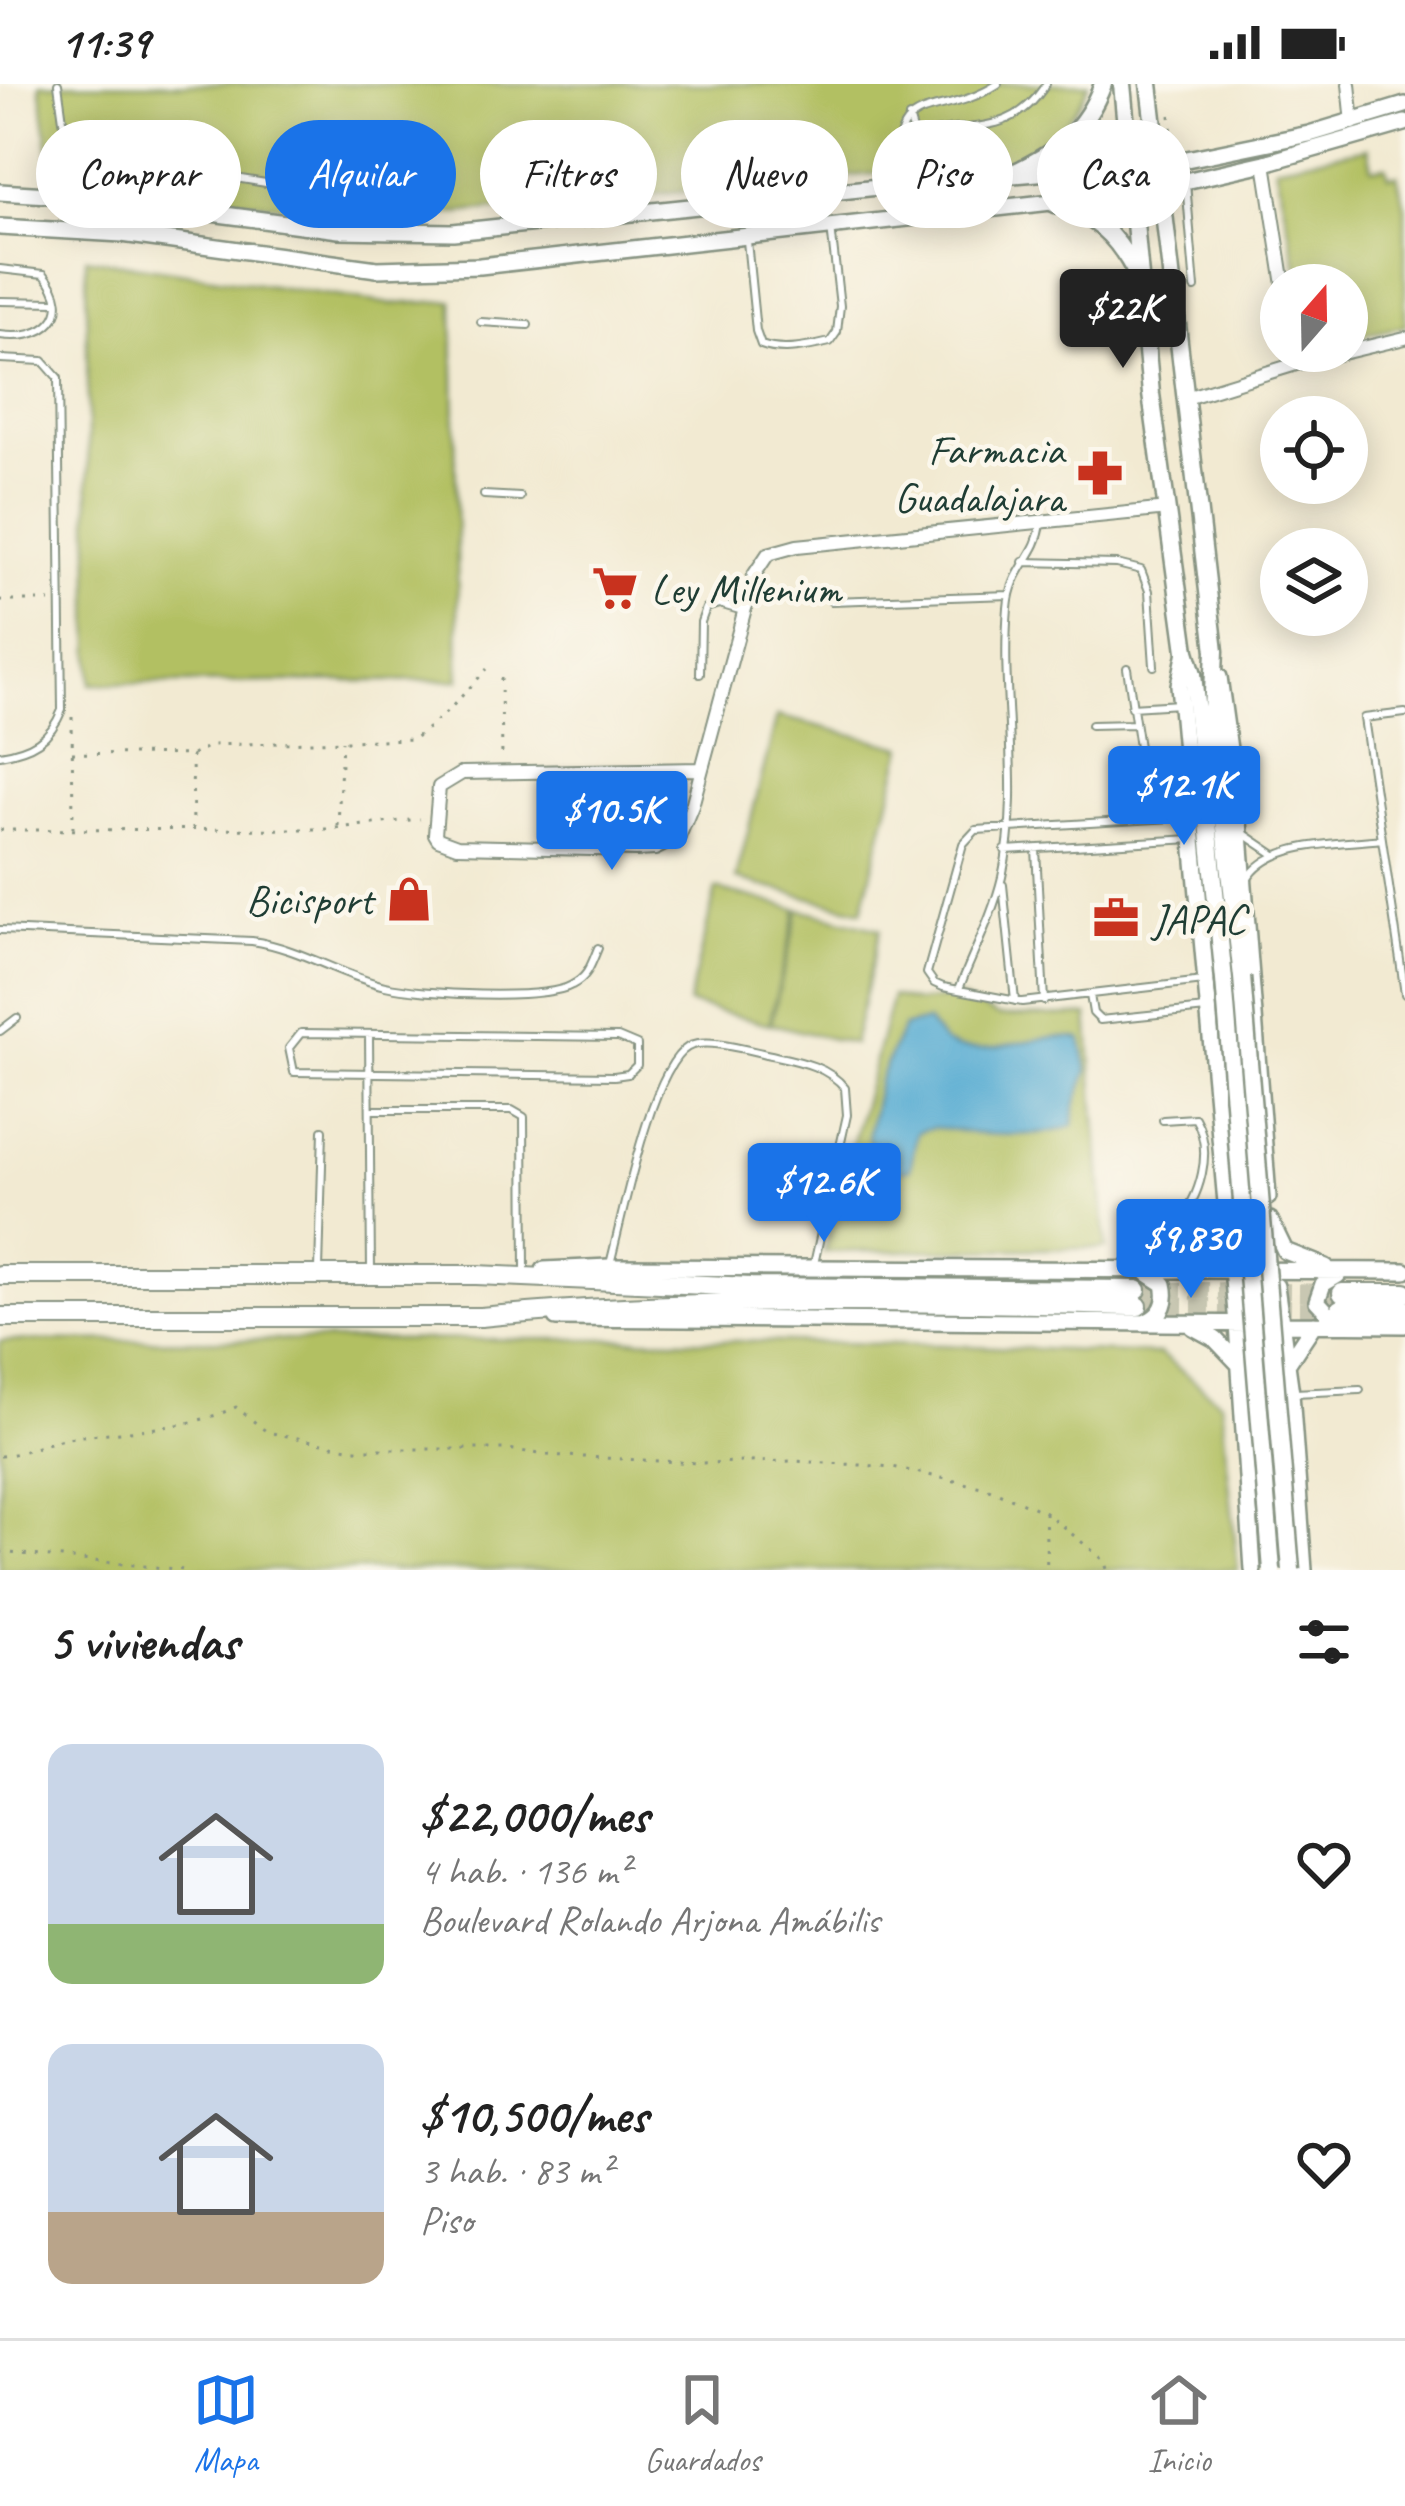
<!DOCTYPE html>
<html lang="es">
<meta charset="utf-8">
<style>
:root{--surface:#fff;--page:#f2f2f2;--text:#222;--muted:#767676;--line:#e0e0e0;--accent:#1a73e8}
body{margin:0;font-family:Caveat,sans-serif;background:var(--page);color:var(--text);height:100vh;display:flex;flex-direction:column;font-size:45px;white-space:nowrap}
*{box-sizing:border-box;margin:0}
p{font-size:39px;color:var(--muted)}
.icon{flex:none;width:66px;height:66px;fill:none;stroke:currentColor;stroke-width:2;stroke-linecap:round;stroke-linejoin:round}
.map{position:relative;height:1486px;overflow:hidden}
.details{display:flex;flex-direction:column;background:var(--surface);flex:1}
.details>*{flex:none}
.guide{position:absolute;left:36px;top:36px;width:1335px;height:108px;display:flex;gap:24px}
.needle{width:78px;rotate:20deg}
.fabs{position:absolute;left:1260px;top:180px;display:grid;gap:24px}
.fabs a{display:grid;place-items:center;width:108px;height:108px;border-radius:50%;background:var(--surface);box-shadow:0 6px 30px #0003;font-size:60px}
.price{position:absolute;translate:-50% -102px;padding:0 27px;border-radius:12px;background:var(--accent);color:#fff;font-size:39px;line-height:78px;filter:drop-shadow(0 3px 6px #0008)}
.price::after{content:'';position:absolute;left:50%;top:72px;width:36px;height:27px;margin-left:-18px;background:inherit;clip-path:polygon(0 0,100% 0,50% 100%)}
.price.on{background:#222;color:#fff}
ul{padding:0;list-style:none}
li{display:flex;align-items:center;gap:36px;height:300px;padding:0 48px}
li span{display:grid;place-items:center;flex:none;width:336px;height:240px;border-radius:24px;color:#555}
li>.icon{margin-inline-start:auto}
span .icon{width:144px;height:144px;fill:#fffc;stroke-width:1}
li b{font-size:51px}
h2{display:flex;justify-content:space-between;align-items:center;height:144px;padding:0 48px;font-size:51px}
.chip{padding:0 42px;border-radius:54px;background:var(--surface);box-shadow:0 6px 30px #0003;font-size:42px;line-height:108px}
.chip.on{background:var(--accent);color:#fff}
.status{display:flex;justify-content:space-between;align-items:center;height:84px;padding:0 60px;background:var(--surface);direction:ltr}
.status svg{height:33px;fill:currentColor}
.dock{display:flex;justify-content:space-around;align-items:center;height:168px;border-top:3px solid var(--line);background:var(--surface);font-size:33px;color:var(--muted)}
.dock a{display:grid;justify-items:center;gap:6px}
.dock .on{color:var(--accent)}
.map>svg:first-child{display:block}
.green{fill:#b2c062;stroke:#687e4b;stroke-width:3}
.water{fill:#56acd2;stroke:#3a7483;stroke-width:3}
.lines{fill:none;stroke-linecap:round;stroke-linejoin:round}
.trunk-tunnel{stroke:#c8c7b2;stroke-width:18;stroke-dasharray:18 9;stroke-linecap:butt}
.service-casing{stroke:#889483;stroke-width:10}
.minor-casing{stroke:#889483;stroke-width:16}
.tertiary-casing{stroke:#889483;stroke-width:20}
.secondary-casing{stroke:#889483;stroke-width:21}
.trunk-casing{stroke:#889483;stroke-width:22}
.path{stroke:#889483;stroke-width:3;stroke-dasharray:3 9;stroke-linecap:butt}
.service{stroke:#fff;stroke-width:6}
.minor{stroke:#fff;stroke-width:12}
.tertiary{stroke:#fff;stroke-width:15}
.secondary{stroke:#fff;stroke-width:16}
.trunk{stroke:#fff;stroke-width:18}
.secondary-bridge-casing{stroke:#889483;stroke-width:21;stroke-linecap:butt}
.secondary-bridge{stroke:#fff;stroke-width:16}
.labels{text-anchor:middle;stroke-width:9;stroke-linejoin:round;paint-order:stroke}
.poi-label{font-size:42px;fill:#1f3d34;stroke:#fbf7ec;text-anchor:end}
</style>
<div class="status"><b>11:39</b><svg viewBox="0 0 49 12"><path d="M0 12V9h3v3zM5 12V6h3v6zM10 12V3h3v9zM15 12V0h3v12zM26 1h20v11H26zM47 4h2v5h-2z"/></svg></div>
<div class="map">
<svg width="1405" height="1486" viewBox="0 0 1405 1486">
<rect width="100%" height="100%" fill="#fbf7ec"/>
<filter id="ink" filterUnits="userSpaceOnUse"><feTurbulence type="fractalNoise" baseFrequency=".00833" numOctaves="2"/><feDisplacementMap in="SourceGraphic" scale="24" xChannelSelector="R" yChannelSelector="G"/><feConvolveMatrix kernelMatrix="1 2 1 2 8 2 1 2 1" color-interpolation-filters="sRGB"/></filter>
<filter id="wash" filterUnits="userSpaceOnUse"><feTurbulence type="fractalNoise" baseFrequency=".004" numOctaves="4" result="noise"/><feDisplacementMap in="SourceGraphic" scale="48" xChannelSelector="R" yChannelSelector="G"/><feGaussianBlur stdDeviation="2.7" result="paint"/><feColorMatrix in="noise" values="0 0 0 0 0 0 0 0 0 0 0 0 0 0 0 0 0 1.4 0 .05"/><feComposite in="paint" operator="in"/></filter>
<g filter="url(#wash)">
<rect width="100%" height="100%" fill="#f2ead2"/>
<path class="green" d="M40,0H1089C1073,39 1049,57 1012,77L432,131L336,128L52,93Z
M1368,64L1372,84L1386,82L1388,92L1397,91L1405,123V242L1347,255V201H1301L1275,82Z
M86,174L390,220L453,217L459,596L91,600Z
M777,632L903,663L862,827L736,795Z
M716,805L797,825L769,940L688,920Z
M799,825L880,845L853,960L771,940Z
M892,912L917,918L958,913L998,932L1088,931L1106,1164L824,1168Z
M621,1255L943,1261L1160,1270L1221,1318L1238,1486H0V1257Z"/>
<path class="water" d="M927,937C932,942 939,955 946,959C982,978 1037,945 1081,955L1088,987L1075,1022L1073,1041C1050,1053 992,1052 965,1048C944,1045 937,1040 917,1048L910,1085L894,1087L881,1079L868,1054L879,996L903,943Z"/>
</g>
<g filter="url(#ink)">
<g class="lines">
<path class="trunk-tunnel" d="M1137,1206L1342,1209
M1138,1222L1337,1225"/>
<g class="service-casing">
<path id="service" d="M58,0L73,108
M909,33L915,53L914,96
M915,53C965,36 1011,56 1046,0
M1186,99L1195,204
M897,101C890,0 936,40 998,0
M102,109L139,87L186,86L272,100L308,119L332,140
M747,157L756,247L761,261C782,269 809,263 830,258L837,248L840,222L831,143
M0,185L44,190C78,230 44,258 0,251
M0,217L56,218
M481,238L528,241
M0,275L43,277L58,294L62,626C50,656 31,666 0,671
M484,411L520,413
M1023,478L1117,480L1141,486L1149,507L1154,582
M831,517L1010,511
M1127,584L1142,683L1151,689L1182,686
M700,590L701,538L706,524L719,520L743,527
M1131,623L1180,620
M1405,629L1364,634L1405,910
M1091,641L1135,640
M1189,733L976,746L963,760L927,889L934,899L943,903L1022,918L1203,897
M1243,749L1274,770
M1036,765L1044,917
M1005,766L1192,755
M1247,796C1271,756 1338,761 1381,755
M1003,801L1015,917
M0,846L252,857C300,864 339,891 385,902C419,910 544,917 572,901C588,893 591,881 598,864
M959,905C973,869 993,831 1002,793C1023,704 1000,614 1008,524C1011,484 1037,473 1041,440
M1090,911L1093,929L1100,936L1206,925
M0,947L17,934
M301,949L618,953L637,961V981L628,990L614,992L294,988L289,964Z
M369,951L371,1187
M371,1026H512L524,1033L525,1187
M1163,1036L1195,1034C1214,1066 1201,1115 1175,1140
M1138,1133L1149,1140H1175L1207,1166
M610,1180C622,1135 651,984 688,963C705,954 744,965 762,969C791,976 825,979 845,1004L847,1031L814,1180
M319,1186L323,1046
M1294,1309L1360,1306"/>
</g>
<g class="minor-casing">
<path id="minor" d="M1349,0L1353,39
M1265,79L1284,201
M1186,314L1296,280L1405,254
M701,685L462,689L439,703L435,750L438,755L457,762L636,766L655,765L679,753L692,722L754,491L768,470L797,462L1168,425"/>
</g>
<g class="tertiary-casing">
<path id="tertiary" d="M0,108L96,114L339,146L453,148L897,101L1177,77L1309,50L1405,21
M0,143L122,150L377,185L480,182L1132,109L1265,79L1405,39
M1186,567L1179,601L1237,1240L1253,1486
M1219,593L1239,737L1268,1113
M1270,1136L1285,1167L1326,1183
M1182,1185L1204,1173L1226,1139
M544,1186L609,1183L1405,1187
M1147,1189L1164,1200C1168,1217 1163,1230 1148,1237
M1276,1202L1291,1309L1304,1486
M556,1234L1405,1241
M1338,1240L1317,1217L1323,1200L1338,1191
M1193,1243L1215,1255L1239,1280
M1286,1282L1314,1240"/>
</g>
<g class="secondary-casing">
<path id="secondary" d="M1122,0L1151,310L1186,567L1193,590L1224,896
M1149,0L1215,567L1212,629L1242,893
M1009,91C1055,70 1085,48 1103,0
M1055,120C1094,131 1115,150 1134,185"/>
</g>
<g class="trunk-casing">
<path id="trunk" d="M0,1191H476L751,1203L1137,1206
M1342,1209H1405
M1340,1225L1405,1226
M0,1233H481C699,1212 920,1218 1138,1222"/>
</g>
<path class="path" d="M1170,31L1173,63
M0,517H50
M501,594L502,677
M72,633L73,744
M72,669L192,671L211,661L414,655L447,628L487,585
M192,671L193,744
M338,742L342,657
M0,746L327,745L420,735
M0,1372C26,1370 49,1356 75,1353C130,1345 184,1347 236,1323L267,1348L353,1365H508L546,1371L698,1379L795,1377L893,1383L986,1404L1045,1428L1105,1477L1107,1486
M1045,1428L1047,1486
M0,1468L185,1486"/>
<use href="#service" class="service"/>
<use href="#minor" class="minor"/>
<use href="#tertiary" class="tertiary"/>
<use href="#secondary" class="secondary"/>
<use href="#trunk" class="trunk"/>
<g class="secondary-bridge-casing">
<path id="secondary-bridge" d="M1242,893L1291,1486
M1224,896L1272,1486"/>
</g>
<use href="#secondary-bridge" class="secondary-bridge"/>
</g>
</g>
<defs>
<g id="pharmacy-bare" transform="scale(3.6)"><path d="M-2-6h4v4h4v4h-4v4h-4v-4h-4v-4h4Z" fill="#c8321e" stroke="#fbf7ec" stroke-width="2.5" paint-order="stroke"/></g>
<g id="supermarket-bare" transform="scale(3.6)"><path d="M-6-5.5h2.5l.6 2H6L4.5 2H-2.5L-4.4-4H-6ZM-1.5 3.2a1.3 1.3 0 1 0 .1 0ZM3 3.2a1.3 1.3 0 1 0 .1 0Z" fill="#c8321e" stroke="#fbf7ec" stroke-width="2.5" paint-order="stroke"/></g>
<g id="shop-bare" transform="scale(3.6)"><path d="M-5-2.5h2.3a2.7 3.5 0 0 1 5.4 0H5L5.5 6h-11ZM-1.5-2.5h3a1.5 2.3 0 0 0-3 0Z" fill="#c8321e" stroke="#fbf7ec" stroke-width="2.5" paint-order="stroke"/></g>
<g id="office-bare" transform="scale(3.6)"><path d="M-6-3h4V-5.5h4V-3h4V5H-6ZM-1-4.5V-3h2v-1.5ZM-6 0V1H6V0Z" fill="#c8321e" stroke="#fbf7ec" stroke-width="2.5" paint-order="stroke"/></g>
</defs>
<g fill-rule="evenodd">
<use href="#pharmacy-bare" x="1100" y="389"/>
<use href="#supermarket-bare" x="615" y="504"/>
<use href="#shop-bare" x="409" y="815"/>
<use href="#office-bare" x="1116" y="834"/>
</g>
<g class="labels">
<g class="poi-label">
<text x="1064" y="380">Farmacia<tspan x="1064" dy="48">Guadalajara</tspan></text>
<text x="651" y="519" text-anchor="start">Ley Millenium</text>
<text x="373" y="830">Bicisport</text>
<text x="1152" y="849" text-anchor="start">JAPAC</text>
</g>
</g>
</svg>
<div class="fabs">
<a><svg class="needle" viewBox="-14 -14 28 28"><path d="M0-13l5 13h-10z" fill="#e53935"/><path d="M0 13l5-13h-10z" fill="#767676"/></svg></a>
<a><svg class="icon" aria-label="locate" viewBox="0 0 24 24"><circle cx="12" cy="12" r="6"/><path d="M12 2v4M12 18v4M2 12h4M18 12h4"/></svg></a>
<a><svg class="icon" aria-label="layers" viewBox="0 0 24 24"><path d="M12 4l9 5-9 5-9-5zM3 14l9 5 9-5"/></svg></a>
</div>
<b class="price on" style="left:1123px;top:287px">$22K</b>
<b class="price" style="left:1184px;top:764px">$12.1K</b>
<b class="price" style="left:612px;top:789px">$10.5K</b>
<b class="price" style="left:824px;top:1161px">$12.6K</b>
<b class="price" style="left:1191px;top:1217px">$9,830</b>
<div class="guide">
<a class="chip">Comprar</a>
<a class="chip on">Alquilar</a>
<a class="chip">Filtros</a>
<a class="chip">Nuevo</a>
<a class="chip">Piso</a>
<a class="chip">Casa</a>
</div>
</div>
<section class="details">
<h2>5 viviendas<svg class="icon" aria-label="filters" viewBox="0 0 24 24"><path d="M4 7h16M4 17h16"/><circle cx="9" cy="7" r="2"/><circle cx="15" cy="17" r="2"/></svg></h2>
<ul>
<li><span style="background:linear-gradient(#c9d6e8 75%,#8fb573 0)"><svg class="icon" aria-label="home" viewBox="0 0 24 24"><path d="M3 11l9-7 9 7M6 9v11h12V9"/></svg></span><div><b>$22,000/mes</b><p>4 hab. · 136 m²</p><p>Boulevard Rolando Arjona Amábilis</p></div><svg class="icon" aria-label="heart" viewBox="0 0 24 24"><path d="M12 20l-8-8c-3-5 5-10 8-4 3-6 11-1 8 4z"/></svg></li>
<li><span style="background:linear-gradient(#c9d6e8 70%,#b9a48a 0)"><svg class="icon" aria-label="home" viewBox="0 0 24 24"><path d="M3 11l9-7 9 7M6 9v11h12V9"/></svg></span><div><b>$10,500/mes</b><p>3 hab. · 83 m²</p><p>Piso</p></div><svg class="icon" aria-label="heart" viewBox="0 0 24 24"><path d="M12 20l-8-8c-3-5 5-10 8-4 3-6 11-1 8 4z"/></svg></li>
</ul>
</section>
<nav class="dock">
<a class="on"><svg class="icon" aria-label="map" viewBox="0 0 24 24"><path d="M3 6l6-2 6 2 6-2v14l-6 2-6-2-6 2zM9 4v14M15 6v14"/></svg>Mapa</a>
<a><svg class="icon" aria-label="saved" viewBox="0 0 24 24"><path d="M7 4h10v16l-5-4-5 4z"/></svg>Guardados</a>
<a><svg class="icon" aria-label="home" viewBox="0 0 24 24"><path d="M3 11l9-7 9 7M6 9v11h12V9"/></svg>Inicio</a>
</nav>
